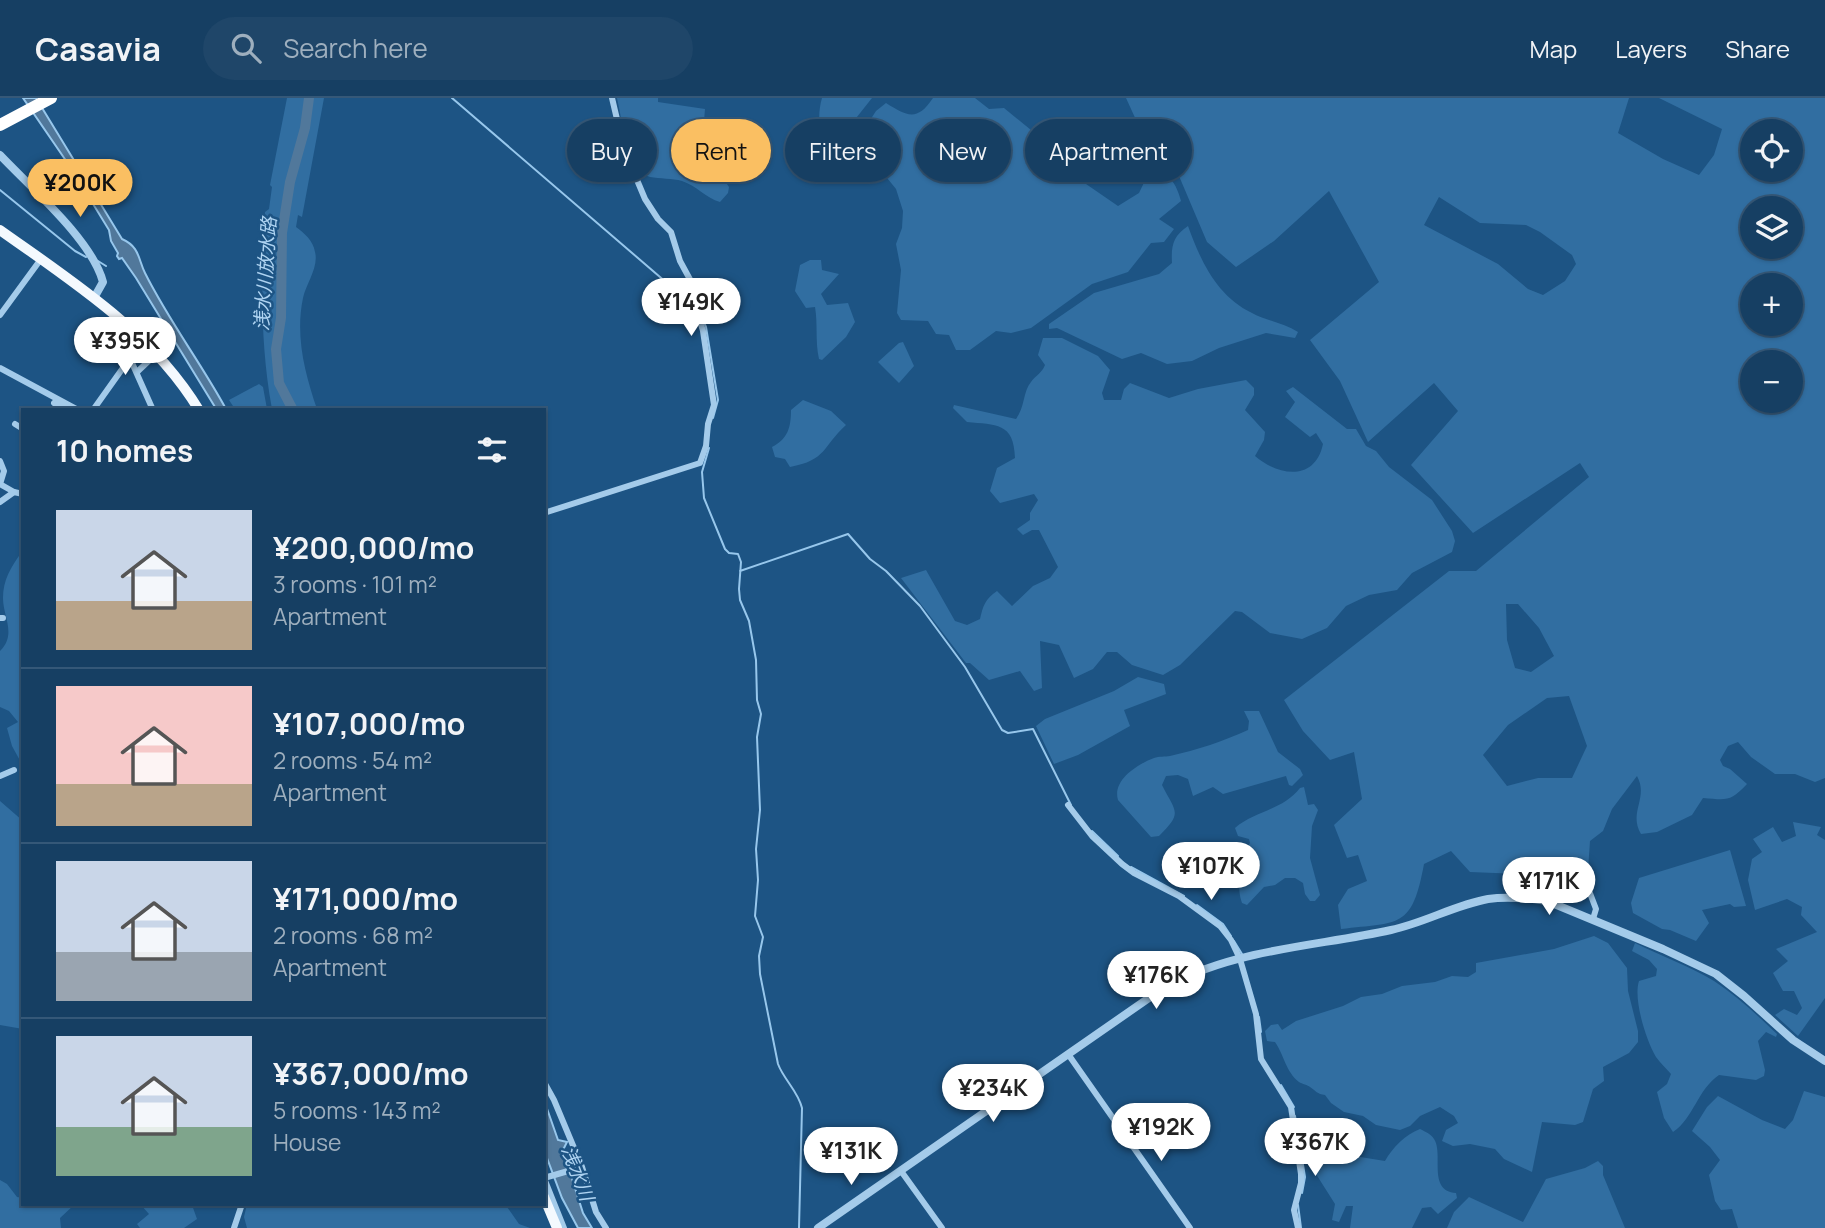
<!DOCTYPE html>
<meta charset="utf-8">
<style>
:root{--surface:#163f63;--page:#1f4669;--text:#f1f3f6;--muted:#9eafbe;--line:#355878;--accent:#fabf62}
body{margin:0;font-family:Manrope,"Noto Sans JP",sans-serif;background:var(--page);color:var(--text);height:100vh;display:flex;flex-direction:column;font-size:26px;white-space:nowrap}
*{box-sizing:border-box;margin:0}
p{font-size:23px;color:var(--muted)}
.icon{flex:none;width:38px;height:38px;fill:none;stroke:currentColor;stroke-width:2;stroke-linecap:round;stroke-linejoin:round}
.map{position:relative;flex:1;overflow:hidden}
.sheet{position:absolute;left:21px;top:310px;width:525px;height:798px;display:flex;flex-direction:column;background:var(--surface);border-radius:0px;box-shadow:0 2px 5px #0004,0 0 0 2px var(--line)}
.sheet>*{flex:none}
.top-card{position:absolute;left:567px;top:21px;width:665px;height:63px;display:flex;gap:14px}
.tools{position:absolute;left:1740px;top:21px;display:grid;gap:14px}
.tools a{display:grid;place-items:center;width:63px;height:63px;border-radius:50%;background:var(--surface);box-shadow:0 2px 5px #0004,0 0 0 2px var(--line);font-size:35px}
.price{position:absolute;translate:-50% -60px;padding:0 16px;border-radius:24px;background:#fff;color:#222;font-size:23px;line-height:46px;filter:drop-shadow(0 2px 4px #0008)}
.price::after{content:'';position:absolute;left:50%;top:42px;width:21px;height:16px;margin-left:-10px;background:inherit;clip-path:polygon(0 0,100% 0,50% 100%)}
.price.on{background:var(--accent);color:#111}
ul{padding:0;list-style:none}
li{display:flex;align-items:center;gap:21px;height:175px;padding:0 35px}
li+li{border-top:2px solid var(--line)}
li span{display:grid;place-items:center;flex:none;width:196px;height:140px;border-radius:0px;color:#555}
li>.icon{margin-inline-start:auto}
span .icon{width:84px;height:84px;fill:#fffc;stroke-width:1}
li b{font-size:30px}
h2{display:flex;justify-content:space-between;align-items:center;height:84px;padding:0 35px;font-size:30px}
.tag{padding:0 24px;border-radius:32px;background:var(--surface);box-shadow:0 2px 5px #0004,0 0 0 2px var(--line);font-size:24px;line-height:63px}
.tag.on{background:var(--accent);color:#111}
header{display:flex;align-items:center;gap:42px;box-sizing:border-box;height:98px;padding:0 35px;background:var(--surface);border-bottom:2px solid var(--line)}
header strong{font-size:33px}
nav{display:flex;gap:38px;margin-inline-start:auto;font-size:24px}
.search{width:490px;height:63px;background:var(--page);display:flex;align-items:center;gap:18px;box-sizing:border-box;padding:0 24px;border-radius:38px;color:var(--muted);font-size:26px}
.map>svg:first-child{display:block}
.green{fill:#316ea1;fill-rule:evenodd}
.water{fill:#51789b;stroke:#97c7ec;stroke-width:2}
.lines{fill:none;stroke-linecap:round;stroke-linejoin:round}
.stream{stroke:#97c7ec;stroke-width:2}
.river{stroke:#51789b;stroke-width:10}
.minor{stroke:#a4cbea;stroke-width:6}
.tertiary{stroke:#a4cbea;stroke-width:8}
.trunk{stroke:#f4f9fe;stroke-width:10}
.motorway{stroke:#fff;stroke-width:12}
.labels{text-anchor:middle;stroke-width:5;stroke-linejoin:round;paint-order:stroke}
.water-label{font-size:19px;font-style:italic;fill:#afd4f2;stroke:#1d5484}
</style>
<header>
<strong>Casavia</strong>
<div class="search"><svg class="icon" aria-label="search" viewBox="0 0 24 24"><circle cx="10" cy="10" r="6"/><path d="M15 15l6 6"/></svg>Search here</div>
<nav><a>Map</a><a>Layers</a><a>Share</a></nav>
</header>
<div class="map">
<svg width="1825" height="1130" viewBox="0 0 1825 1130">
<rect width="100%" height="100%" fill="#1d5484"/>
<path class="green" d="M287,0H324L302,119L298,117L296,129C304,135 313,142 315,154C319,169 306,186 303,200C295,238 305,276 317,311H272C260,245 261,181 265,114L269,111L272,89L270,87Z
M617,0H658V4L705,11L704,23L693,30L689,40L711,63L729,89L728,95L720,104C706,100 697,88 682,83C672,80 660,81 650,79C629,74 621,18 617,0Z
M822,0H872L830,53L826,51C819,35 817,17 822,0Z
M933,0H975L989,11L1004,10L1042,41L1066,50L1086,86L1118,108L1139,95L1152,68C1169,76 1176,84 1181,103L1159,121L1174,131L1164,144L1151,145L1128,174L1092,186L1031,230L1011,235L996,233L970,252H956L949,237L936,236L928,223L901,222L897,215L901,172L896,146L902,130L903,113L896,91L879,70L865,30L876,13L886,5C907,18 917,24 933,0Z
M1126,0H1629L1618,35L1663,61L1699,77L1714,57L1722,31L1659,0H1825V680L1815,684L1795,676H1775L1751,659L1738,644L1728,648L1720,662L1723,668L1730,671L1747,686C1730,704 1727,702 1703,700L1692,717L1657,734L1641,736C1628,714 1649,700 1637,678L1612,711L1603,733L1590,743L1588,772L1568,785L1544,777L1470,774L1451,753L1424,766C1412,831 1400,824 1341,831L1338,807L1348,791L1367,783L1358,757L1347,760L1334,727L1362,701L1354,654L1330,662L1303,633L1284,602L1449,473H1476L1589,379L1580,365L1473,435L1411,367L1458,313L1434,285L1368,344L1340,283L1310,242L1379,184L1329,93L1274,143L1236,169L1207,144L1179,78L1142,35ZM1752,33H1790V72H1752ZM1439,99L1480,125L1526,127L1540,134L1572,157L1576,166L1565,183L1543,197L1528,191L1498,166L1424,127ZM1752,110H1790V149H1752ZM1752,187H1790V226H1752ZM1752,264H1790V303H1752ZM1506,506H1518L1539,530L1554,558L1531,574L1515,570L1507,542ZM1569,598L1587,648L1572,680H1538L1507,688L1483,657L1508,627L1547,600Z
M1188,128C1201,164 1217,198 1252,215C1267,223 1284,225 1298,234L1295,240L1266,235L1219,250L1192,263L1167,266L1141,255L1122,261L1057,230L1049,231V226L1094,195L1159,176L1172,165C1171,148 1173,138 1188,128Z
M810,162H821L822,172L839,176L821,196L827,207L848,205L855,224L846,239L822,262L819,261C815,243 818,226 815,209L806,210L795,193L800,167Z
M1043,240H1062L1098,258L1110,272L1102,295L1104,302H1121L1124,291L1130,285L1169,300L1198,291L1246,282L1254,290V297L1245,312L1265,334L1264,342L1255,358C1278,378 1315,384 1323,346L1316,335L1310,339L1285,319L1295,304L1286,293L1293,289L1347,331H1356L1366,348L1376,353L1389,369L1432,402L1452,433L1455,443L1452,454L1412,475L1397,492L1369,497L1346,508L1327,530L1302,541L1270,535L1242,514L1235,513L1180,567L1163,577L1132,567L1117,554H1107L1093,571L1074,580L1059,547L1040,543L1042,590L1034,593L1020,573L989,582L970,565H966L901,480L926,472L955,523L967,527L980,521C983,508 985,501 997,493L1012,508L1033,488L1050,480L1058,469L1039,432H1032L1023,437L1017,431L1030,422V415L1038,402L1034,396L1000,405L990,393L997,370L1015,360C1014,324 996,327 967,324L953,310L954,307L1016,321C1025,309 1023,293 1031,284C1036,277 1042,275 1045,267L1038,257Z
M903,244L914,268L899,285L878,264L899,245Z
M259,286L263,289L267,311H235L229,302Z
M803,302L831,313L846,327C822,349 827,362 790,369L785,361L775,359L772,349C788,341 791,329 791,312Z
M21,455H23V668L12,648L7,630L18,624L9,613L0,609V553C17,536 3,519 3,500C3,482 11,469 21,455Z
M1138,579L1164,586L1166,596L1124,612L1130,628L1078,657L1054,666L1036,628L1045,621L1114,593Z
M1244,613H1259L1278,654L1300,671L1303,677L1292,688L1289,687L1286,678L1223,696L1213,689L1193,698L1188,681L1178,677L1166,678L1162,687C1176,715 1183,714 1159,738L1151,739L1118,702C1112,682 1138,666 1154,660C1159,658 1165,659 1170,658C1197,652 1224,643 1248,632L1249,623Z
M1304,689L1308,707L1314,706L1318,712L1312,728L1310,760L1320,797L1315,803H1310L1305,796L1303,785L1295,780H1285L1275,787L1264,789L1247,807L1242,805C1236,789 1242,777 1240,760L1250,745L1249,741L1238,738L1235,730C1255,713 1283,712 1300,690Z
M0,703L23,723V931L0,927Z
M1793,724L1821,729L1817,737L1825,742V900L1798,938L1775,917L1784,911L1797,917L1802,910L1794,893H1783L1773,875L1788,863L1776,851L1817,834L1801,817L1802,809L1787,801L1755,812L1748,782L1752,761L1762,754L1753,741L1773,729L1782,744L1796,738Z
M1730,752L1746,808L1734,809L1730,806L1702,812L1709,825L1696,843L1670,832L1662,831L1633,815L1631,805L1639,780Z
M1594,838L1608,845L1627,870L1628,893L1638,933V944L1629,955L1603,969L1604,983L1593,991L1583,1024L1575,1027L1542,1024L1532,1074L1504,1061L1495,1051L1470,1046L1453,1048L1442,1043L1446,1032L1458,1025L1454,1018L1440,1009L1420,1018L1410,1028L1400,1032L1376,1027L1363,1018L1344,1014L1331,1005L1325,997C1317,996 1316,993 1310,989C1308,987 1302,986 1299,984C1286,974 1284,957 1275,944L1267,943L1265,933L1271,927L1278,926L1282,932L1296,923L1343,908L1361,899L1382,896L1402,888L1435,884L1452,878L1468,879L1476,874V865L1554,851Z
M1635,845C1661,858 1689,868 1714,883C1737,898 1757,917 1777,936L1776,939L1766,934L1758,943L1765,972L1764,978L1756,982L1719,977C1697,992 1694,1020 1673,1034L1664,1020L1657,994L1667,986L1671,976C1666,970 1660,965 1656,959C1646,942 1633,901 1639,883L1656,878L1657,871L1649,862L1632,853Z
M1804,993L1825,999V1130H1738L1732,1111L1721,1112L1715,1103L1709,1077L1720,1062L1710,1049L1692,1033L1707,1009L1718,998L1762,1022L1785,1031L1793,1022Z
M1420,1031C1426,1034 1431,1036 1434,1041C1444,1056 1427,1093 1456,1095L1457,1100L1438,1116L1431,1109L1422,1110L1412,1130H1350L1353,1108H1346L1339,1124L1332,1122L1335,1106L1316,1076V1069L1323,1062L1325,1052L1339,1036L1342,1037L1348,1057L1385,1063C1393,1049 1405,1037 1420,1031Z
M1598,1063L1603,1068V1077L1625,1130H1447L1454,1114L1469,1099L1523,1124L1546,1081L1585,1070Z
M0,1082L7,1086L17,1099L23,1100V1106L74,1107L60,1120L61,1130H0Z
M140,1106H194L192,1107L197,1121L184,1130H140L137,1126L149,1116Z
M247,1106H505L519,1126L530,1130H247L244,1119Z"/>
<path class="water" d="M23,0H36L122,141C140,149 138,161 145,175C169,223 201,265 226,311H218L215,309L136,180L122,160L119,161L117,158L118,155L111,143L109,132L71,70Z
M544,1002L558,1042L567,1044L563,1052L583,1115L592,1130H578L562,1100L544,1052Z"/>
<g class="lines">
<path class="stream" d="M452,0L696,210
M0,92L75,153L86,159
M98,163L106,168
M701,217L706,229L718,302L713,320
M709,350L702,374L704,400L725,451L729,455L738,456L741,464L739,491L740,502L749,523L756,562L757,602L761,616L757,639L760,712L756,751L758,782L755,818L763,839L759,858L760,876L778,966C784,982 798,993 802,1010L799,1130
M740,473L848,436L870,461L886,473L920,508L965,569L1002,632L1008,635L1033,631L1071,707
M1092,733L1118,758
M1131,769L1184,798
M1197,807L1223,826L1231,838
M1234,843L1242,856
M1259,919L1261,934
M1281,987L1294,1009
M1295,1018L1305,1079L1302,1095
M1298,1107L1301,1130"/>
<path class="river" d="M293,312L279,285L276,251L281,220L282,135L290,84L305,30L309,0"/>
<path class="minor" d="M0,217L41,161
M120,238L153,312
M0,270L78,312
M137,274L156,256
M54,305L67,312
M93,312L130,260
M15,326L23,331
M0,363L4,373L0,386
M0,386L14,394L23,396
M0,404L14,394
M544,415L700,365L706,348L708,326L714,307L703,233L697,213L699,198L680,163L671,134L658,121L645,101L624,51L612,0
M0,520H3
M0,678L14,672
M1068,707L1092,738L1122,766L1134,775L1179,798L1220,828L1231,842L1240,861L1256,916L1261,961L1291,1009L1301,1076V1085L1294,1112L1298,1130
M1588,790L1596,811L1593,821
M1068,956L1190,1130
M544,984L554,1002L582,1069L596,1114L606,1130
M901,1073L942,1130
M544,1080L564,1130
M544,1080L582,1069
M234,1130L242,1106"/>
<path class="tertiary" d="M0,57C30,89 92,142 103,184L94,200
M818,1130L1159,893C1228,851 1314,849 1391,832C1424,825 1455,807 1488,801C1508,798 1527,800 1547,803L1663,851L1716,876L1744,898L1793,942L1825,963"/>
<path class="trunk" d="M0,132C73,184 151,233 199,312
M544,1099L557,1130"/>
<path class="motorway" d="M0,27L51,0"/>
</g>
<g class="labels">
<g class="water-label">
<text transform="translate(265 176) rotate(-86)" y="7">浅水川放水路</text>
<text transform="translate(578 1075) rotate(69)" y="7">浅水川</text>
</g>
</g>
</svg>
<div class="tools">
<a><svg class="icon" aria-label="locate" viewBox="0 0 24 24"><circle cx="12" cy="12" r="6"/><path d="M12 2v4M12 18v4M2 12h4M18 12h4"/></svg></a>
<a><svg class="icon" aria-label="layers" viewBox="0 0 24 24"><path d="M12 4l9 5-9 5-9-5zM3 14l9 5 9-5"/></svg></a>
<a>+</a>
<a>−</a>
</div>
<b class="price on" style="left:80px;top:121px">¥200K</b>
<b class="price" style="left:691px;top:240px">¥149K</b>
<b class="price" style="left:125px;top:279px">¥395K</b>
<b class="price" style="left:1211px;top:804px">¥107K</b>
<b class="price" style="left:1549px;top:819px">¥171K</b>
<b class="price" style="left:1156px;top:913px">¥176K</b>
<b class="price" style="left:993px;top:1026px">¥234K</b>
<b class="price" style="left:1161px;top:1065px">¥192K</b>
<b class="price" style="left:1315px;top:1080px">¥367K</b>
<b class="price" style="left:851px;top:1089px">¥131K</b>
<div class="top-card">
<a class="tag">Buy</a>
<a class="tag on">Rent</a>
<a class="tag">Filters</a>
<a class="tag">New</a>
<a class="tag">Apartment</a>
</div>
<section class="sheet">
<h2>10 homes<svg class="icon" aria-label="filters" viewBox="0 0 24 24"><path d="M4 7h16M4 17h16"/><circle cx="9" cy="7" r="2"/><circle cx="15" cy="17" r="2"/></svg></h2>
<ul>
<li><span style="background:linear-gradient(#c9d6e8 65%,#b9a48a 0)"><svg class="icon" aria-label="home" viewBox="0 0 24 24"><path d="M3 11l9-7 9 7M6 9v11h12V9"/></svg></span><div><b>¥200,000/mo</b><p>3 rooms · 101 m²</p><p>Apartment</p></div></li>
<li><span style="background:linear-gradient(#f6c9c9 70%,#b9a48a 0)"><svg class="icon" aria-label="home" viewBox="0 0 24 24"><path d="M3 11l9-7 9 7M6 9v11h12V9"/></svg></span><div><b>¥107,000/mo</b><p>2 rooms · 54 m²</p><p>Apartment</p></div></li>
<li><span style="background:linear-gradient(#c9d6e8 65%,#9aa5b1 0)"><svg class="icon" aria-label="home" viewBox="0 0 24 24"><path d="M3 11l9-7 9 7M6 9v11h12V9"/></svg></span><div><b>¥171,000/mo</b><p>2 rooms · 68 m²</p><p>Apartment</p></div></li>
<li><span style="background:linear-gradient(#c9d6e8 65%,#7fa58c 0)"><svg class="icon" aria-label="home" viewBox="0 0 24 24"><path d="M3 11l9-7 9 7M6 9v11h12V9"/></svg></span><div><b>¥367,000/mo</b><p>5 rooms · 143 m²</p><p>House</p></div></li>
</ul>
</section>
</div>
